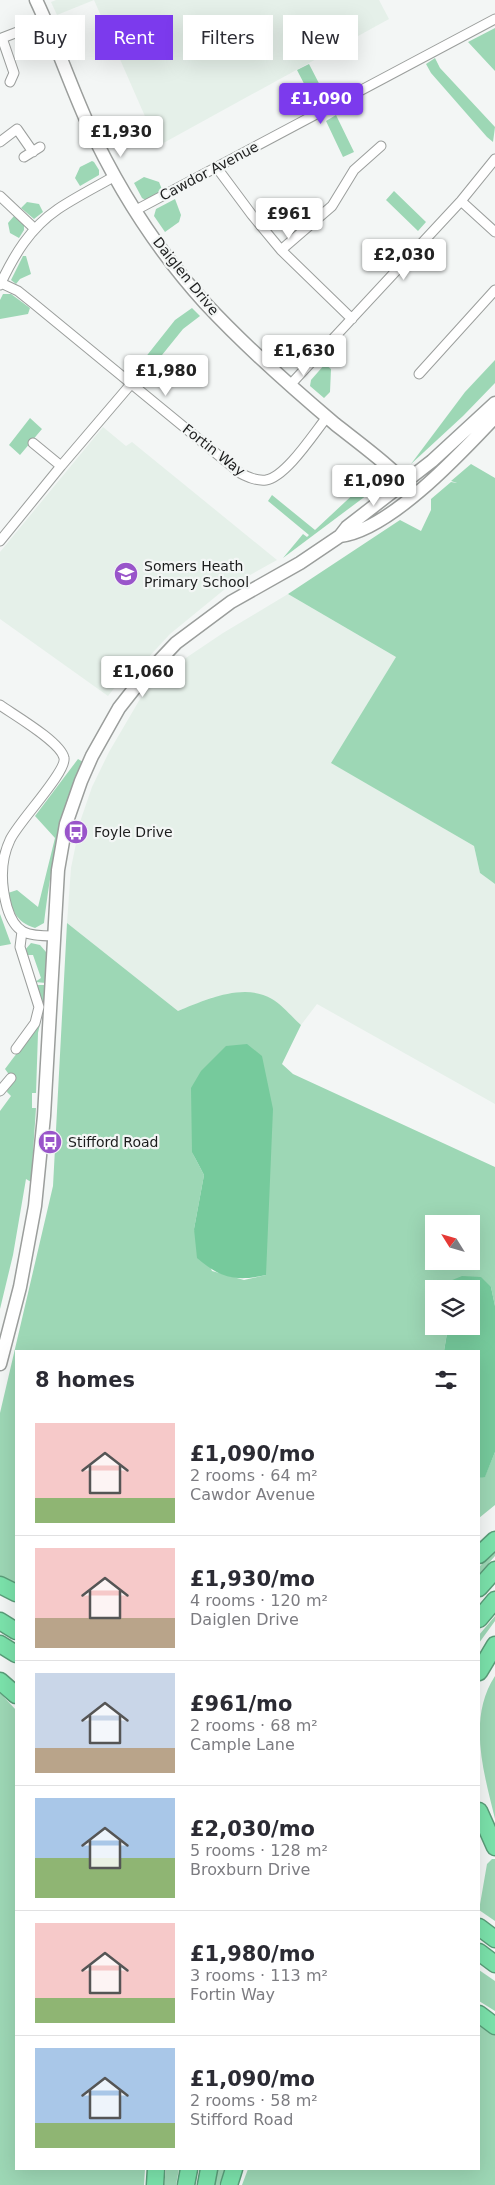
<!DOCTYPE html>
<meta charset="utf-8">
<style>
:root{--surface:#fff;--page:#f7f7f7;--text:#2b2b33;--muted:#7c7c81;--line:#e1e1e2;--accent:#7c3aed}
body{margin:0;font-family:"DejaVu Sans",sans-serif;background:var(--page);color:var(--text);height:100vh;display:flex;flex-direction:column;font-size:19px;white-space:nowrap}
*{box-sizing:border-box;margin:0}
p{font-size:16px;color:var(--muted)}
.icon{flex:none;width:28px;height:28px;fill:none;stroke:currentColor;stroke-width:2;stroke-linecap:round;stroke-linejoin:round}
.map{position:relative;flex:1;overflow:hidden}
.details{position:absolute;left:15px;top:1350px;width:465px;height:820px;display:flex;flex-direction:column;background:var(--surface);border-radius:0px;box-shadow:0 5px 20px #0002}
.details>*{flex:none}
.banner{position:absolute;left:15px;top:15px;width:465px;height:45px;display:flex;gap:10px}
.needle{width:32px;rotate:307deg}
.buttons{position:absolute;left:425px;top:1215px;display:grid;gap:10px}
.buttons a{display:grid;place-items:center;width:55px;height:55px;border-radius:0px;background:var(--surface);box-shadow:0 5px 20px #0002;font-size:25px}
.price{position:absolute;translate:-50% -42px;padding:0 11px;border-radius:5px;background:#fff;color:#222;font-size:16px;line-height:32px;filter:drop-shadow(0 1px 2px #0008)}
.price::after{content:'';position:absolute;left:50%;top:30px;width:15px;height:11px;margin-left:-8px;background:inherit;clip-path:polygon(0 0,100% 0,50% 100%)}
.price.current{background:var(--accent);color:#fff}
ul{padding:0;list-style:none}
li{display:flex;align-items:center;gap:15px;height:125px;padding:0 20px}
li+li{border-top:1px solid var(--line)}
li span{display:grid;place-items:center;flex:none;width:140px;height:100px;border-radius:0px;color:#555}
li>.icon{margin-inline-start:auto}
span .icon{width:60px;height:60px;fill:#fffc;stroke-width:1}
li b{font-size:21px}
h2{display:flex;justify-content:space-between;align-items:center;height:60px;padding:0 20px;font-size:21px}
.pill{padding:0 18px;border-radius:0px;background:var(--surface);box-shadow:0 5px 20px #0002;font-size:18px;line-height:45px}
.pill.current{background:var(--accent);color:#fff}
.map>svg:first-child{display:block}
.built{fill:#e5f0e9}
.green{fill:#9dd7b5;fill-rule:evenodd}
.water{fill:#76ca9c}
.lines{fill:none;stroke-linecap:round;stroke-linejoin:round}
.street-casing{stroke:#9b9e9c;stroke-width:11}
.secondary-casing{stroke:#9b9e9c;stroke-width:15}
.highway-casing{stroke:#5a9d79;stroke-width:19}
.street{stroke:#fff;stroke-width:9}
.secondary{stroke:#fff;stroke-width:12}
.highway{stroke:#7be2ab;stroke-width:16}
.labels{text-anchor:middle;stroke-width:4.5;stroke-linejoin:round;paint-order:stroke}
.street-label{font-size:14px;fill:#1c1d1d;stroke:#f3f6f5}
.poi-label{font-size:14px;fill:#1c1d1d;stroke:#f3f6f5;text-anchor:start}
</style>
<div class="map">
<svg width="495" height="2185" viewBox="0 0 495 2185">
<rect width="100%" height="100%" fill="#f3f6f5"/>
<path class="built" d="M56,0H379L389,19L158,146L94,0L57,15L51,2Z
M103,427L126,446L132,442L277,560L225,589L170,634L145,661L131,667L108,696L0,619V552Z
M288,594L396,657L332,763L474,846L480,873L495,884V1104L317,1004L301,1025L272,999L213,997L178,1011L67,923L71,868L81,819L92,787L109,752L140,699L159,676L223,633Z"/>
<path class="green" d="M495,28V71L468,42Z
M435,58L440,68L495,127L493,142L487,137L431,73L426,64Z
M309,64L327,99L315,105L297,70Z
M336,115L354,152L343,157L326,121Z
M92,161L94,162L99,170V175L80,186L75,178L80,167Z
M144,177L159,182L163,192L147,201L142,198L134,183Z
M394,191L426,222L418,231L386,200Z
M175,199L181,215L179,222L165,232L154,216L156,209Z
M27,202L39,204L43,212L34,219L21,208Z
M14,216L24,225V230L19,238L10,233L8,223Z
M23,256H26L31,274L20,279L16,284L11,280Z
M3,294H11L30,308L28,314L0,319V300Z
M192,308L200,316L183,329L141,381L133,373L175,320Z
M283,345L300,348L306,352L293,366H286L274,355Z
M495,360V383L463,416L411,464L465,392Z
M325,364L331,369L330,392L324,398L310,386L311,380Z
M30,418L42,429L20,455L9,445Z
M471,464L495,478V884L480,873L474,846L331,763L396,657L288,594L400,520L421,531L431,510V499L451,482L457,483L451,481Z
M374,471L378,482L375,489L283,558L303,534L307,537L309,535L268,501L272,495L315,530L360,488Z
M78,759L83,762C59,813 51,868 44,923L35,928C16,922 12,910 8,893L17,890L38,907L55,838L35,816Z
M0,914L11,944L0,946Z
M67,923L178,1011C205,1000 244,982 272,999C282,1005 292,1017 301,1025L282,1064L293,1074L495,1167V1306L491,1287L445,1283L440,1289H434V1326H445L447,1333L444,1351H16V1589L0,1581V1413L53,1186ZM192,1152L266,1275L244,1280L212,1271L194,1229L204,1175ZM434,1224H471V1261H434Z
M31,943L40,945L46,952V983L35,982L41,978L33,955H26L25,950Z
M36,985H46L45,1002L38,1033L36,1093H32V1108H36L31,1182L26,1179L13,1255L0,1309V1111L11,1096L7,1092L8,1087L13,1080L5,1069C15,1056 43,1020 42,1004C42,997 38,991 36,985Z
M495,1452V1505L479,1518V1478L485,1476Z
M495,1551V1556L479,1574V1567Z
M495,1616V1621L479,1643V1635Z
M495,1676V1819C484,1773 467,1719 495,1676Z
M0,1693L16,1710V2169H145L144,2185H0Z
M492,1859H495V1921L479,1910L487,1864Z
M479,1970L495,1981V2011L479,2001Z
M479,2023L495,2032V2185H242L248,2169H479Z
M166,2169H179L176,2185H164Z
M218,2169H225L219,2185H214Z"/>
<path class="water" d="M247,1044L262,1056L273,1109L266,1275C236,1282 220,1278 197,1258L194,1229L204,1175L192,1152L191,1088L201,1071L226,1046Z
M462,1276L481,1277L491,1287L495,1306V1452L485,1477L479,1478V1351H444L447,1333L445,1326H471V1289H440L445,1283Z"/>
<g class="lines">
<g class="street-casing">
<path id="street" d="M10,82L14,73L2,38L46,21
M0,142L17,129L33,152
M24,157L40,147
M217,168L252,215L281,250L352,319
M0,196L35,229
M461,201L495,232
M136,210L495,19
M281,250L332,206L354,170L381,146
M1,283L18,291L33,303L240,473C248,477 256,481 266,480C286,477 314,433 327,417
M0,285C14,255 30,228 58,209C76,197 96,187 115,176
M419,374L495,290
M291,384L461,201L495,159
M33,443L61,466
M0,541L61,466L131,384
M0,705C14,715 61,742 64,758C67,772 18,822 10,840C0,861 1,885 7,907C15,934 27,936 53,936
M16,1049L35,1023L39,1007L20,947L22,931
M0,1091L11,1078"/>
</g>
<g class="secondary-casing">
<path id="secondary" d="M36,0C55,40 69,82 87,122C117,187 157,250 205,303C245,346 290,386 335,424C363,446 392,467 415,493
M340,536C390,530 461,453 495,417
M0,1364L20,1287L35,1206L44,1116L58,870L66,824L81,781L92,756L119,708L141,680L176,643L231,602L300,563L340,536L347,527L432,461L495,403"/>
</g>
<g class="highway-casing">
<path id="highway" d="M479,1555L495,1540
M0,1585L16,1593
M479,1588L495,1570
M479,1619L495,1600
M0,1621L16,1631
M0,1644L16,1654
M479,1672L495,1645
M0,1681L16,1695
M479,1811L495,1847
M479,1927L495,1939
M479,1952L495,1964
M479,2014L495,2026
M155,2185L156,2169
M186,2185L189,2169
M206,2185L209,2169
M229,2185L234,2169"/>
</g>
<use href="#street" class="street"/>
<use href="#secondary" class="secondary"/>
<use href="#highway" class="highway"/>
</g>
<defs>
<g id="school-disc" transform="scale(1.25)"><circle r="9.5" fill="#9955ca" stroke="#f3f6f5"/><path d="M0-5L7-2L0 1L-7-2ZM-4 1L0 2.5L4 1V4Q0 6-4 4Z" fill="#fff"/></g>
<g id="bus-disc" transform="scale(1.25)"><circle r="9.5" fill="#9955ca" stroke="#f3f6f5"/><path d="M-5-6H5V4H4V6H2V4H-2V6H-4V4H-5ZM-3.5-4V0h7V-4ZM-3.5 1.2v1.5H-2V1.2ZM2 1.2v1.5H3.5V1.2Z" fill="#fff"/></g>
</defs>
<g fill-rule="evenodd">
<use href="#school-disc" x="126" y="574"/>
<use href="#bus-disc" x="76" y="832"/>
<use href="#bus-disc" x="50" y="1142"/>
</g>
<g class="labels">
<g class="street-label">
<text transform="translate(209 171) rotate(-28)" y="5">Cawdor Avenue</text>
<text transform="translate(186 276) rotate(51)" y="5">Daiglen Drive</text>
<text transform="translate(214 450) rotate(38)" y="5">Fortin Way</text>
</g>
<g class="poi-label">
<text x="144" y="571">Somers Heath<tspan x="144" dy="16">Primary School</tspan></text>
<text x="94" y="837">Foyle Drive</text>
<text x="68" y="1147">Stifford Road</text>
</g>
</g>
</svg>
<div class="buttons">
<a><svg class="needle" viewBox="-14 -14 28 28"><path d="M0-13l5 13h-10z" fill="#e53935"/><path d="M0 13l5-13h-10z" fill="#7c7c81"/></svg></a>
<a><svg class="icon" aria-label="layers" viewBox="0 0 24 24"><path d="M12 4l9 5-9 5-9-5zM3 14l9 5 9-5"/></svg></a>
</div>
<b class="price current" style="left:321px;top:125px">£1,090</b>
<b class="price" style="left:121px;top:158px">£1,930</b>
<b class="price" style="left:289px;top:240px">£961</b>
<b class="price" style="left:404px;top:281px">£2,030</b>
<b class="price" style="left:304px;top:377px">£1,630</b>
<b class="price" style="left:166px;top:397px">£1,980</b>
<b class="price" style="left:374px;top:507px">£1,090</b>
<b class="price" style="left:143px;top:698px">£1,060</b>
<div class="banner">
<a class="pill">Buy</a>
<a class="pill current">Rent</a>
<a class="pill">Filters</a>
<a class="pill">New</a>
</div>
<section class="details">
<h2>8 homes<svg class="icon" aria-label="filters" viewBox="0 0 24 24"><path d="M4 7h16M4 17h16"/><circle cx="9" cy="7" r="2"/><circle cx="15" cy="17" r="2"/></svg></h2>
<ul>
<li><span style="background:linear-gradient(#f6c9c9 75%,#8fb573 0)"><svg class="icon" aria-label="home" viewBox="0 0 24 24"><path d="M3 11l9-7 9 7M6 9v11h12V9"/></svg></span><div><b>£1,090/mo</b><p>2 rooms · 64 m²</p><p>Cawdor Avenue</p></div></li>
<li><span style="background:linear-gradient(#f6c9c9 70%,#b9a48a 0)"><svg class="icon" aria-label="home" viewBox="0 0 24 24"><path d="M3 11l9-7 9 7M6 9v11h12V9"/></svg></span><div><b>£1,930/mo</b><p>4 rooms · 120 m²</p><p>Daiglen Drive</p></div></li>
<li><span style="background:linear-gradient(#c9d6e8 75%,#b9a48a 0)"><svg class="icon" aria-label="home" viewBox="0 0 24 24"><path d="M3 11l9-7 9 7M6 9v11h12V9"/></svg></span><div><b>£961/mo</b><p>2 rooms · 68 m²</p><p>Cample Lane</p></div></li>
<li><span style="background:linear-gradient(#a9c7e8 60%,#8fb573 0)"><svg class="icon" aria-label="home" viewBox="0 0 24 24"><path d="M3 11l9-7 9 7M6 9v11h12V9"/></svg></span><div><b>£2,030/mo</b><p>5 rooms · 128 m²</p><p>Broxburn Drive</p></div></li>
<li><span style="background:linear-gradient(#f6c9c9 75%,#8fb573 0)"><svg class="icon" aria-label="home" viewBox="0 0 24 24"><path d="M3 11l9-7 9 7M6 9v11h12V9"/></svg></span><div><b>£1,980/mo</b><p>3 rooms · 113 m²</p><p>Fortin Way</p></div></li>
<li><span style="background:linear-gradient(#a9c7e8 75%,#8fb573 0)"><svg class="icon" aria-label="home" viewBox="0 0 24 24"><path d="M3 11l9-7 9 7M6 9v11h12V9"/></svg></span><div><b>£1,090/mo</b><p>2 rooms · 58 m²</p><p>Stifford Road</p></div></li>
</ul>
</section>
</div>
